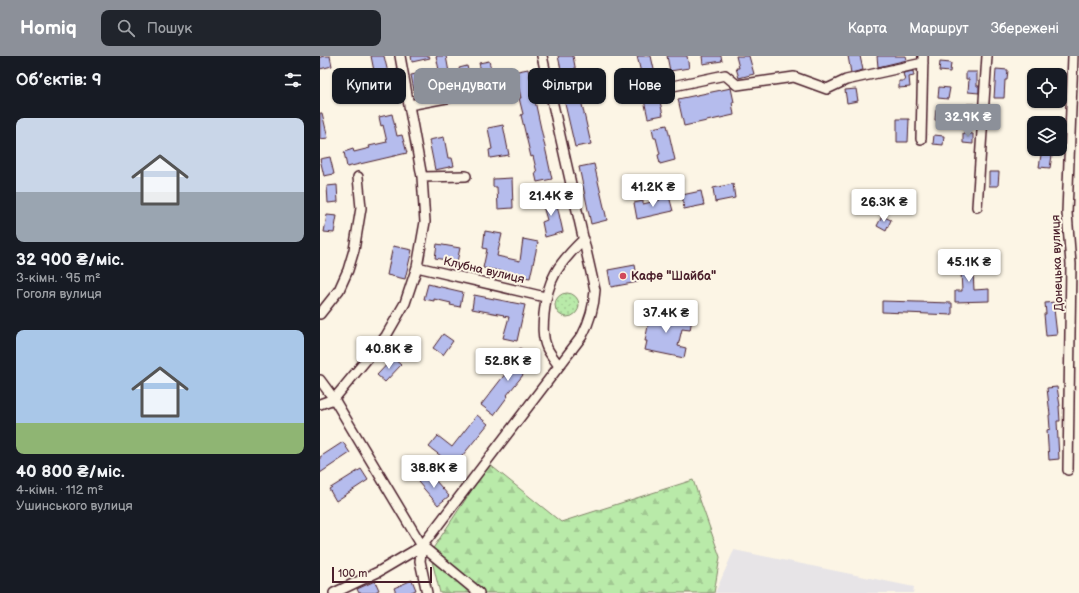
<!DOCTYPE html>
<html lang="uk">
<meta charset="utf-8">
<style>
:root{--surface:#171b24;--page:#20242c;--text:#f1f3f6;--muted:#9ea1a6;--accent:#8c9099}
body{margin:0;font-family:"Balsamiq Sans",sans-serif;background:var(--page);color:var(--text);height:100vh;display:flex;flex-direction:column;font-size:15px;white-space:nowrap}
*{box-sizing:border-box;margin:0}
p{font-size:13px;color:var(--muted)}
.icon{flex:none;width:22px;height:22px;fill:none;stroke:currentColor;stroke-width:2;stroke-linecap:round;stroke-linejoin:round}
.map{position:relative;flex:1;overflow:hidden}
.panel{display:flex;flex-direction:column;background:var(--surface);width:320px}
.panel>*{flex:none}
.hud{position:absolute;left:12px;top:12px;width:380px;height:36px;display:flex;gap:8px}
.tools{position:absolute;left:707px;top:12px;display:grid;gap:8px}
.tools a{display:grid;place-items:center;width:40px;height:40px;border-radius:8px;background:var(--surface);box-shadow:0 1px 3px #0004;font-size:20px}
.scale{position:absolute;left:12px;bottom:10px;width:100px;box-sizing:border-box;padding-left:4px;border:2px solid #4a1f2b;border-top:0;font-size:11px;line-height:14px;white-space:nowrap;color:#4a1f2b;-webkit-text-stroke:3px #fcf5e5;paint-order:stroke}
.price{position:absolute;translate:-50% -34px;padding:0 9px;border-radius:4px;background:#fff;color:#222;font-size:13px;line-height:26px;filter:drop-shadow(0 1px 2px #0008)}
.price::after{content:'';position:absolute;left:50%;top:24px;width:12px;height:9px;margin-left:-6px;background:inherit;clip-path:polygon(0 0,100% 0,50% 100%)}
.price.current{background:var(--accent);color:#fff}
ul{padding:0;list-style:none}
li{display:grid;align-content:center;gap:8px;height:212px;padding:0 16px}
li span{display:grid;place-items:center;height:124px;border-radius:8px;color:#555}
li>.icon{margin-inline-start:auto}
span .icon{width:72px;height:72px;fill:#fffc;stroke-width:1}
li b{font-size:17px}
h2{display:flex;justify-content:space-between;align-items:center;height:48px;padding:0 16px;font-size:17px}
.pill{padding:0 14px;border-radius:8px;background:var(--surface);box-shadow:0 1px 3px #0004;font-size:14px;line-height:36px}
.pill.current{background:var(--accent);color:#fff}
header{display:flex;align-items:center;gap:24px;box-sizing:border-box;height:56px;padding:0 20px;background:var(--accent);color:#fff}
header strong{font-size:19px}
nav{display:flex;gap:22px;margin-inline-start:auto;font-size:14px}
.search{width:280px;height:36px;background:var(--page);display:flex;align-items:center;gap:10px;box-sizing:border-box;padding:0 14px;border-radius:8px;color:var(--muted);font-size:15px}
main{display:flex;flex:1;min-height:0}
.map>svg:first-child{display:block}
.built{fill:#e7e4e7}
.grass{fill:url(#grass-dots);stroke:#82846a}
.forest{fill:url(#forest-firs);stroke:#82846a}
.building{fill:#b5bced;stroke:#4a1f2b}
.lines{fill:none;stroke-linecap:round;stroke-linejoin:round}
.minor-casing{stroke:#4a1f2b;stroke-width:12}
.minor{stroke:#fcf5e5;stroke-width:9}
.poi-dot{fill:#d1495b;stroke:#fcf5e5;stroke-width:1.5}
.labels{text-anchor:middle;stroke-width:4;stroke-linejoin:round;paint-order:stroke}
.street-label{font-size:12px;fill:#4a1f2b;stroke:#fcf5e5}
.poi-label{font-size:12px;font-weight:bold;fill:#4a1f2b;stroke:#fcf5e5;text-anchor:start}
</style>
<header>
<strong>Homiq</strong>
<div class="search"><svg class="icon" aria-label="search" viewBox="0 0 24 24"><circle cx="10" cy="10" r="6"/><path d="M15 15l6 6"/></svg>Пошук</div>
<nav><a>Карта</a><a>Маршрут</a><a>Збережені</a></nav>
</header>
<main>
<section class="panel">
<h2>Об’єктів: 9<svg class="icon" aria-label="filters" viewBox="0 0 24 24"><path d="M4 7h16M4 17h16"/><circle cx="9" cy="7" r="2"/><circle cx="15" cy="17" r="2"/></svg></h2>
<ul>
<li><span style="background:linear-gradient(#c9d6e8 60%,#9aa5b1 0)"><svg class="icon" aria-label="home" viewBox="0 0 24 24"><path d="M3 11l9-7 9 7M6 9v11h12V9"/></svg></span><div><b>32 900 ₴/міс.</b><p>3-кімн. · 95 m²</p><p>Гоголя вулиця</p></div></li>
<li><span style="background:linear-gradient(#a9c7e8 75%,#8fb573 0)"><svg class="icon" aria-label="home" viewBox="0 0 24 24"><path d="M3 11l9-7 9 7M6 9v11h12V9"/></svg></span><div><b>40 800 ₴/міс.</b><p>4-кімн. · 112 m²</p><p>Ушинського вулиця</p></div></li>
</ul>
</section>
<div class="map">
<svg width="759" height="537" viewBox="0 0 759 537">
<defs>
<pattern id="grass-dots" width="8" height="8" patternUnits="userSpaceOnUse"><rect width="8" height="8" fill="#b9eaa9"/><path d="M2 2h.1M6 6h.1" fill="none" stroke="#a1c892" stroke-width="1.8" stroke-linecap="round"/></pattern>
<pattern id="forest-firs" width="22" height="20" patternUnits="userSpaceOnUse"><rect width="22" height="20" fill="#b9eaa9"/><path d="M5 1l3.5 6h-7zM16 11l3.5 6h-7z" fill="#a1c892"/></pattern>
</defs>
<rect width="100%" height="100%" fill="#fcf5e5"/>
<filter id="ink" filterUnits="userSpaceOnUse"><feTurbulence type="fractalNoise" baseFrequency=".025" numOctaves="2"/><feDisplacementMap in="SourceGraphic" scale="8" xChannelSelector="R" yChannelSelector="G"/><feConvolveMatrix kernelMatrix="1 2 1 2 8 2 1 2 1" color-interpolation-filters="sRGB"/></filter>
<g filter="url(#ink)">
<path class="built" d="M414,494L594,531L593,537H395Z"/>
<path class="grass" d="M235 249a12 12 0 1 1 24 0a12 12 0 1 1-24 0Z"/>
<path class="forest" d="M169,408L241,466L373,424L400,501L394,537H120L110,497Z"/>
<path class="building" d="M5,0H10L12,10L0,13V1Z
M51,0H64L72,33L57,37L54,25H56Z
M91,0H109L110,2L92,6Z
M116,0H126L131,27L94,34L91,19L119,14Z
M238,0H253L256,16L242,18Z
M317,0H331L337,27L322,30L320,22L322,21Z
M347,0H367L369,12L350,15Z
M382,0H401L402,5L383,8Z
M416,0H429L434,18L419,22L416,12H419Z
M528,0H540L543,14L531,17Z
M557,0H586L587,4L558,11Z
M169,5L173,21L143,28L139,12L147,10L149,18L161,15L159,7Z
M620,6L631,7L630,16L619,15Z
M208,13L232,123L217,126L215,117H217L213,100L211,101L201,59L203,58L199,42H201L197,25L195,26L193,16Z
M676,13L688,14L687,24H685L684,42H674Z
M593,15L594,20L589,21L590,31L579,32V25H585L583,17Z
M646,16H657V30H659V37L648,36L649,23H646Z
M258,31L271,88L255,91L242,35Z
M619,31L630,32L628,43L618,42Z
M411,32L414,46H412L414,59L364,70L358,43Z
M536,33L538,45L527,47L525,34Z
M339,41L343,59L328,62L324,44Z
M647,48H655V59H646Z
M616,54L626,55L625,65L615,64Z
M0,57H2L8,82L0,83Z
M72,58L77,80L82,79L87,97L27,111L24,96L33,93L34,96L50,92L49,90L67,86L63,69L61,70L59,61Z
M577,63H589L588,86H577Z
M183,69L189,99L170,102L169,94L172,93L168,72Z
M347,69L355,104L340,108L338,99L340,98L336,82H334L332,72Z
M643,77L653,78V88L643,87Z
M614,79L624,80L623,89L613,88Z
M124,81L128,102H132L134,110L115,114L109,84Z
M722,93H733L730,112L719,111Z
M10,101L14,118L4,120L0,103Z
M274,108L287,164L271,168L259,111Z
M669,116H679L678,130H669Z
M192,122L193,152L178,153L177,131H173V123Z
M413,128L415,142L395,146L393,132Z
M17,129L18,146L8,147L7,130Z
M381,135L384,149L364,153L362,139Z
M235,140L243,176L225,181L222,166L227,164L221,143Z
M349,140L353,155L317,163L314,147L323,145V148L340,144L339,142Z
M548,144L557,149L551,158L542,153Z
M7,159L17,160L14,177L4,176Z
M562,160L571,164L566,175L557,170Z
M165,175L182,178L177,200L200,205L203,183L218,186L210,222L192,219V217L163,212L167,193L163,192Z
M117,188L140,192L137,206L115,202Z
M73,190L92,194L85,223L67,219Z
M652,197L654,234L669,233V245L635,246V235H642L640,198Z
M315,209L318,226L291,231L288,214Z
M108,228L143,236L140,251L130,249L131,247L114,243V245L104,243Z
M154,239L205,249L197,285L183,282L189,261L183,260L184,259L152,253Z
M562,245L632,247V259L562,256Z
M735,246L736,253H734L737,279L726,280L724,258H726L725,247Z
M334,254L372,263L370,274L362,273L358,290L366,292L364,302L325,294L327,285H325L330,260L333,261Z
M123,278L133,285L123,299L113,292Z
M200,292L215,304L187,339L188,340L174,359L161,349L186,317L187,318L195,307L191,304Z
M73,302L81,309L65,326L57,319Z
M737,331L740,350H739L740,365H737L739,403L729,404L727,374L730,373L729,359H730L727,332Z
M157,359L168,368L134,410L109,391L118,380L132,391Z
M23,386L30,397L0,417V401Z
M41,413L48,424L16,445L9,433Z
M109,417L129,440L118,449L98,426Z
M92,524L96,534L89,537H76L74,532Z
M55,525L59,534L53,537H39L37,533Z"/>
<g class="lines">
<g class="minor-casing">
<path id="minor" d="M320,37L405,19L417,29L474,21L507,33L526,24L603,7
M89,49L185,31
M601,83L603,0
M102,121L146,120
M657,151L667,0
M97,211L225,241
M0,258L19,234L28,214L34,194L41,152L38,121
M239,310C235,304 230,298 227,292C222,281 223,269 224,258C227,223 239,207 264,183
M0,324L14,343L102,490L159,537
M0,348L14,343L66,280L85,247L97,211L105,166L102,121L80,0
M748,414L751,208L747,157L753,0
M14,537L58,516L102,490
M107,537L100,505L102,490L262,280C270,265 274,251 275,234L222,0"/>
</g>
<use href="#minor" class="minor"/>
</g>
</g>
<circle class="poi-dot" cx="303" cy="220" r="4"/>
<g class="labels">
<g class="street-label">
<text transform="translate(737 207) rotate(-92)" y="4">Донецька вулиця</text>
<text transform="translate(164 214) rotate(13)" y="4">Клубна вулиця</text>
</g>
<g class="poi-label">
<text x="311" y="224">Кафе "Шайба"</text>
</g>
</g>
</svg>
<div class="tools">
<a><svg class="icon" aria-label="locate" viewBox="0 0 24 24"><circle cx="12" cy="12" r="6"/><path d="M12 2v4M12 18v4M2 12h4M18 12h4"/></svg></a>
<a><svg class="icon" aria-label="layers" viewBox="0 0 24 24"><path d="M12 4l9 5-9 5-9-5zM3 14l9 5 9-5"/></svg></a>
</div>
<div class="scale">100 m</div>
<b class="price current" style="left:648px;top:82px">32.9K ₴</b>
<b class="price" style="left:333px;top:152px">41.2K ₴</b>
<b class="price" style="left:231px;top:161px">21.4K ₴</b>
<b class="price" style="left:564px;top:167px">26.3K ₴</b>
<b class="price" style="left:649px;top:227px">45.1K ₴</b>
<b class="price" style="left:346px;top:278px">37.4K ₴</b>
<b class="price" style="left:69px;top:314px">40.8K ₴</b>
<b class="price" style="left:188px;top:326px">52.8K ₴</b>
<b class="price" style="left:114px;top:433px">38.8K ₴</b>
<div class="hud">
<a class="pill">Купити</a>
<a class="pill current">Орендувати</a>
<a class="pill">Фільтри</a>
<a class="pill">Нове</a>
</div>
</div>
</main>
